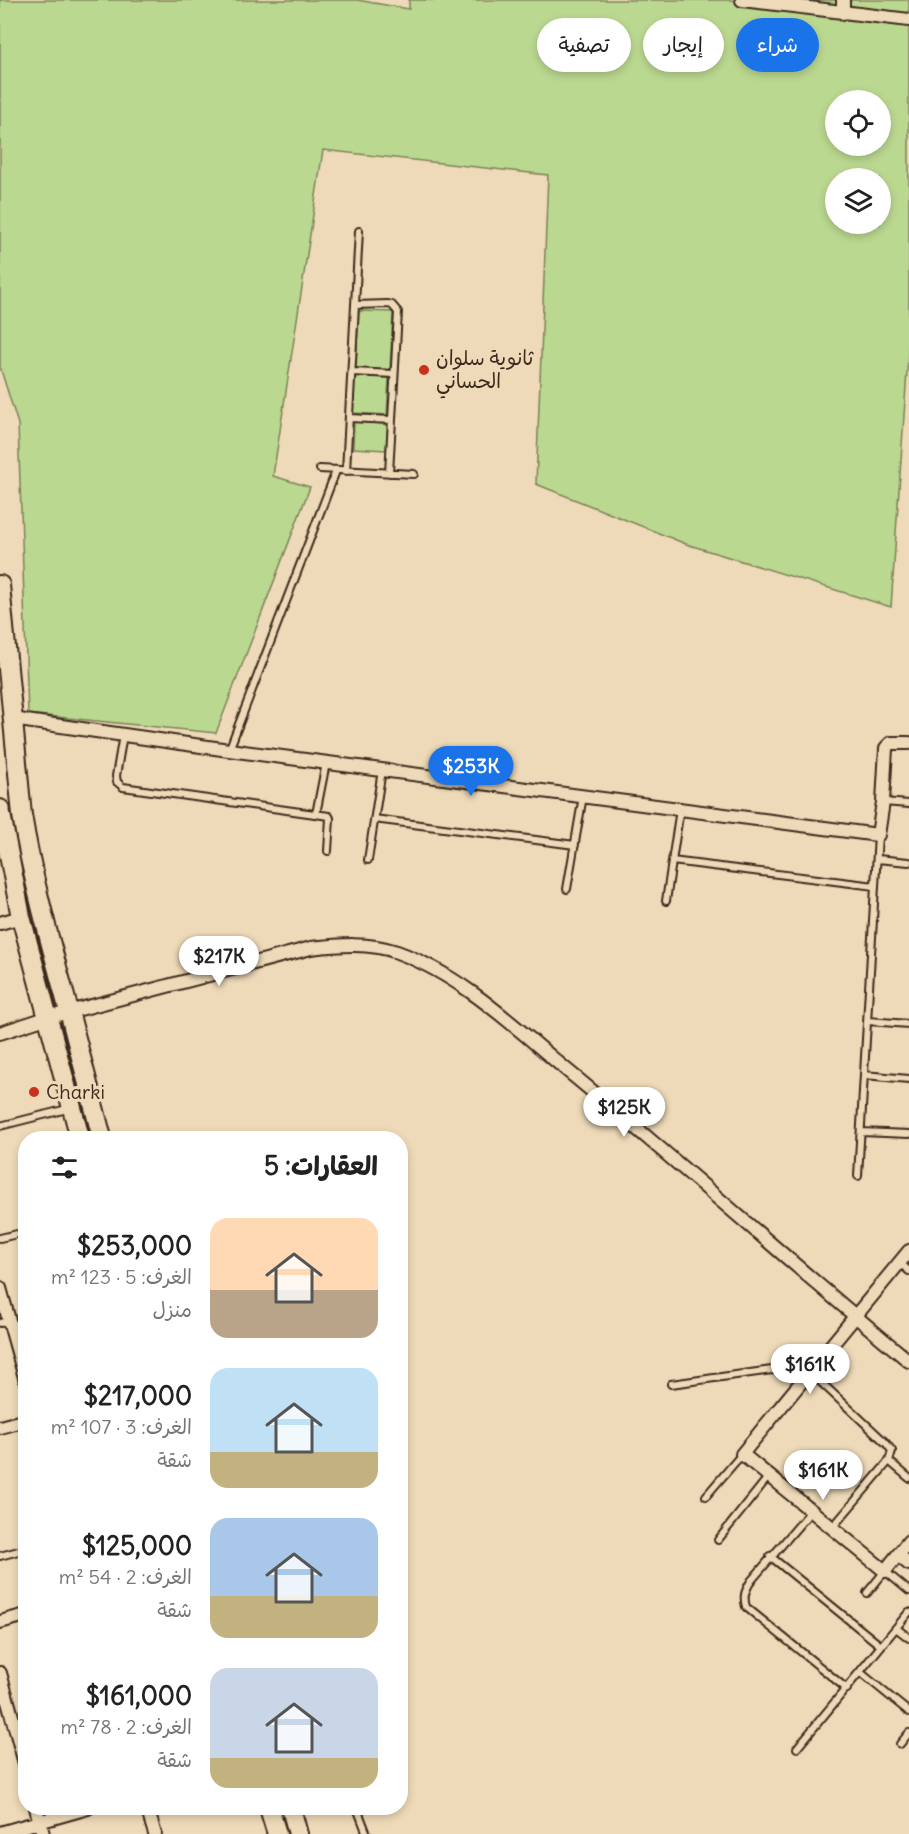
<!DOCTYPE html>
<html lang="ar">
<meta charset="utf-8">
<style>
:root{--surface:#fff;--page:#f2f2f2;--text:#222;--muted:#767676;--accent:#1a73e8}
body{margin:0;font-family:Delius,"Playpen Sans Arabic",sans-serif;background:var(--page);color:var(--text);direction:rtl;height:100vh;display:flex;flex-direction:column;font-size:22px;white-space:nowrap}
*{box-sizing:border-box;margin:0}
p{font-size:20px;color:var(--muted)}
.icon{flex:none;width:33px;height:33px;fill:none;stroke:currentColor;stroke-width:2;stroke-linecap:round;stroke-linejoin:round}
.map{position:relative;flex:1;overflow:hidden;direction:ltr}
.sheet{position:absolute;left:18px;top:1131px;width:390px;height:684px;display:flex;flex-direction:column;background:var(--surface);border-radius:24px;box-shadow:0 3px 9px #0003;direction:rtl}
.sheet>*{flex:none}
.hud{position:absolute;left:426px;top:18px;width:393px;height:54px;direction:rtl;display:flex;gap:12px}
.controls{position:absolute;left:825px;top:90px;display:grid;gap:12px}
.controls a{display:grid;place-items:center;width:66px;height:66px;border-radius:50%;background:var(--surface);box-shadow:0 3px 9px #0003;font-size:30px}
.price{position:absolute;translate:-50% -51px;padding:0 14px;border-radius:21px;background:#fff;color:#222;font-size:20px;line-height:39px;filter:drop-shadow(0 2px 3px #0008)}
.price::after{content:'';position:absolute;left:50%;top:36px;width:18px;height:14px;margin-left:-9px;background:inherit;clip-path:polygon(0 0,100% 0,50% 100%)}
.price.current{background:var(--accent);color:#fff}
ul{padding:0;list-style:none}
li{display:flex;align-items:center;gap:18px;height:150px;padding:0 30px}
li span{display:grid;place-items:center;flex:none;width:168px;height:120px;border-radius:18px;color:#555}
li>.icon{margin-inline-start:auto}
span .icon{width:72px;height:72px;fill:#fffc;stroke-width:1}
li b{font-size:26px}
h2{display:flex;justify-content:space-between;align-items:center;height:72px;padding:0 30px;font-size:26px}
.pill{padding:0 21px;border-radius:27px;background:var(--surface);box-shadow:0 3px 9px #0003;font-size:21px;line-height:54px}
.pill.current{background:var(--accent);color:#fff}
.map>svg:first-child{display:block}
.green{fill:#bbd890;stroke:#7b8157;stroke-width:1.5;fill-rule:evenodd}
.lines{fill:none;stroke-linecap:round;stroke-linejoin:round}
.lane-casing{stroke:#3b2a1e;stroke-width:10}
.street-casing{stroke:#3b2a1e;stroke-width:16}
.secondary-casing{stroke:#3b2a1e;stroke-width:22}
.lane{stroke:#eedab8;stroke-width:6}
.street{stroke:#eedab8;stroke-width:12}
.secondary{stroke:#eedab8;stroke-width:18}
.poi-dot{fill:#c8321e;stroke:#eedab8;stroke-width:2}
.labels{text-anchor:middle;stroke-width:6;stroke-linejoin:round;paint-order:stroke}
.poi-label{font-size:20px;fill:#3b2a1e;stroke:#eedab8;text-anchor:start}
</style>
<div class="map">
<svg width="909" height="1834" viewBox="0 0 909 1834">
<rect width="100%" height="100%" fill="#eedab8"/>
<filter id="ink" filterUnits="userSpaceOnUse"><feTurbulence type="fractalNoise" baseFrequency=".0167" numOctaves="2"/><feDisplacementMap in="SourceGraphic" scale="12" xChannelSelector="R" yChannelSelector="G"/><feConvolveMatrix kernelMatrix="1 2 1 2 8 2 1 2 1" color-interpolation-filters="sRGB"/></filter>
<g filter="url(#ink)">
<path class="green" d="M0,0H357L409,9V0H909V342L891,607L686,544L536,484L548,175L323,150L273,476L310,487L216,733L28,714L18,424L0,367ZM836,100H880V146H836ZM836,178H880V224H836Z
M359,311L393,312L390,370L356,368Z
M355,376L389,378L387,415L353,413Z
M354,422L388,424L386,450L353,448Z"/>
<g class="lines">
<g class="lane-casing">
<path id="lane" d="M355,305L388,304L392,305L398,312L389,473
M352,372L394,374
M349,418L392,420
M320,469L414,474
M346,471L359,231
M123,735L116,776L117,782L123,787L329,816L330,818L328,851
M229,750L336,471
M883,802L909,804
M316,814L326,763
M374,819L575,845
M877,859L909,862
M368,860L382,770
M672,861L875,886
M567,889L583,796
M666,901L680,809
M868,1021L909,1024
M864,1075L909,1079
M0,1126L71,1108
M861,1132L909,1134
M858,1176L878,835
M0,1238L26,1232
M900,1263L909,1271
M0,1323L9,1320
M671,1384L772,1370L810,1372L886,1443L892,1451L889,1461L832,1528
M889,1461L909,1478
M706,1496L742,1454
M811,1511L751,1581C745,1591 743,1596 746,1607L847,1689
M718,1540L769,1476
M0,1556L26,1549
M770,1556L881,1646
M867,1593L885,1571L909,1591
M896,1628L909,1638
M860,1672L909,1712
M900,1744L909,1733
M797,1748L909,1612
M357,1808L367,1834"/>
</g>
<g class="street-casing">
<path id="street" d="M742,0L909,20
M843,13V0
M12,719L229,750L878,835L883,802L886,748L891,743H909
M0,923L21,917
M0,1033L46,1018L311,948C338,945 370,942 397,952C464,976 519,1031 574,1076C687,1169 796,1268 909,1361
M909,1251L742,1454L885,1571L909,1541
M0,1288L26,1381
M0,1427L26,1420
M898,1555L909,1564
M0,1622L26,1615
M0,1673L26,1767
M36,1808L43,1834
M147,1808L155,1834
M0,1833L88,1808"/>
</g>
<g class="secondary-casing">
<path id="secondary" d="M0,585L22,815C33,883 52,948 70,1015C81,1056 91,1097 102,1138
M0,809L21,917L80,1138
M269,1808L277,1834
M291,1808L298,1834"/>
</g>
<use href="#lane" class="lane"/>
<use href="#street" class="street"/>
<use href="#secondary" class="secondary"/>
</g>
</g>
<g class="poi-dot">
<circle cx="424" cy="370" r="6"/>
<circle cx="34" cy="1092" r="6"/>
</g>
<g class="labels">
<g class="poi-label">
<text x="436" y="365">ثانوية سلوان<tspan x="436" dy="23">الحساني</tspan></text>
<text x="46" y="1099">Charki</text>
</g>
</g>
</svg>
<div class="controls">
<a><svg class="icon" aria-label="locate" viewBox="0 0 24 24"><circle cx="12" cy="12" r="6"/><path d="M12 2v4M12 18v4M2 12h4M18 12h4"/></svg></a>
<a><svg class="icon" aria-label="layers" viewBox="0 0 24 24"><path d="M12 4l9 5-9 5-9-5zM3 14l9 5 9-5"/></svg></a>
</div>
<b class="price current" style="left:471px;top:797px">$253K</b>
<b class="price" style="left:219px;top:987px">$217K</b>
<b class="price" style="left:624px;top:1138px">$125K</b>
<b class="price" style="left:810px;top:1395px">$161K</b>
<b class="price" style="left:823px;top:1501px">$161K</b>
<div class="hud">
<a class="pill current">شراء</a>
<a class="pill">إيجار</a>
<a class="pill">تصفية</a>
</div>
<section class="sheet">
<h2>العقارات: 5<svg class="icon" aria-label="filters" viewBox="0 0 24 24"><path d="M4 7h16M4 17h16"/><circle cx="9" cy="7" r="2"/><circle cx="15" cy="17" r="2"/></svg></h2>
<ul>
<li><span style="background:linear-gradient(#ffd9b3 60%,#b9a48a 0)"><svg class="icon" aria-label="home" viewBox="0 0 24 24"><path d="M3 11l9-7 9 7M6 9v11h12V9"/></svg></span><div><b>$253,000</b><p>الغرف: 5 · 123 m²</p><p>منزل</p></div></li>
<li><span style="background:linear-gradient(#bfe0f5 70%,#c2b280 0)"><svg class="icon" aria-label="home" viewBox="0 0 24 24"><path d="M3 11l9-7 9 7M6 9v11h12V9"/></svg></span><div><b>$217,000</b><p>الغرف: 3 · 107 m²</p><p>شقة</p></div></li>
<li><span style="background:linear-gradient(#a9c7e8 65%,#c2b280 0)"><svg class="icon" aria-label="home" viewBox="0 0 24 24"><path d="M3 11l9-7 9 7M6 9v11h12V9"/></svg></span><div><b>$125,000</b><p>الغرف: 2 · 54 m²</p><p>شقة</p></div></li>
<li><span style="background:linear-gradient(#c9d6e8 75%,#c2b280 0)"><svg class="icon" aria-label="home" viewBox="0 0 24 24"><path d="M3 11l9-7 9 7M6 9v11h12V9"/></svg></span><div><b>$161,000</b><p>الغرف: 2 · 78 m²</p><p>شقة</p></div></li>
</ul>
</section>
</div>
